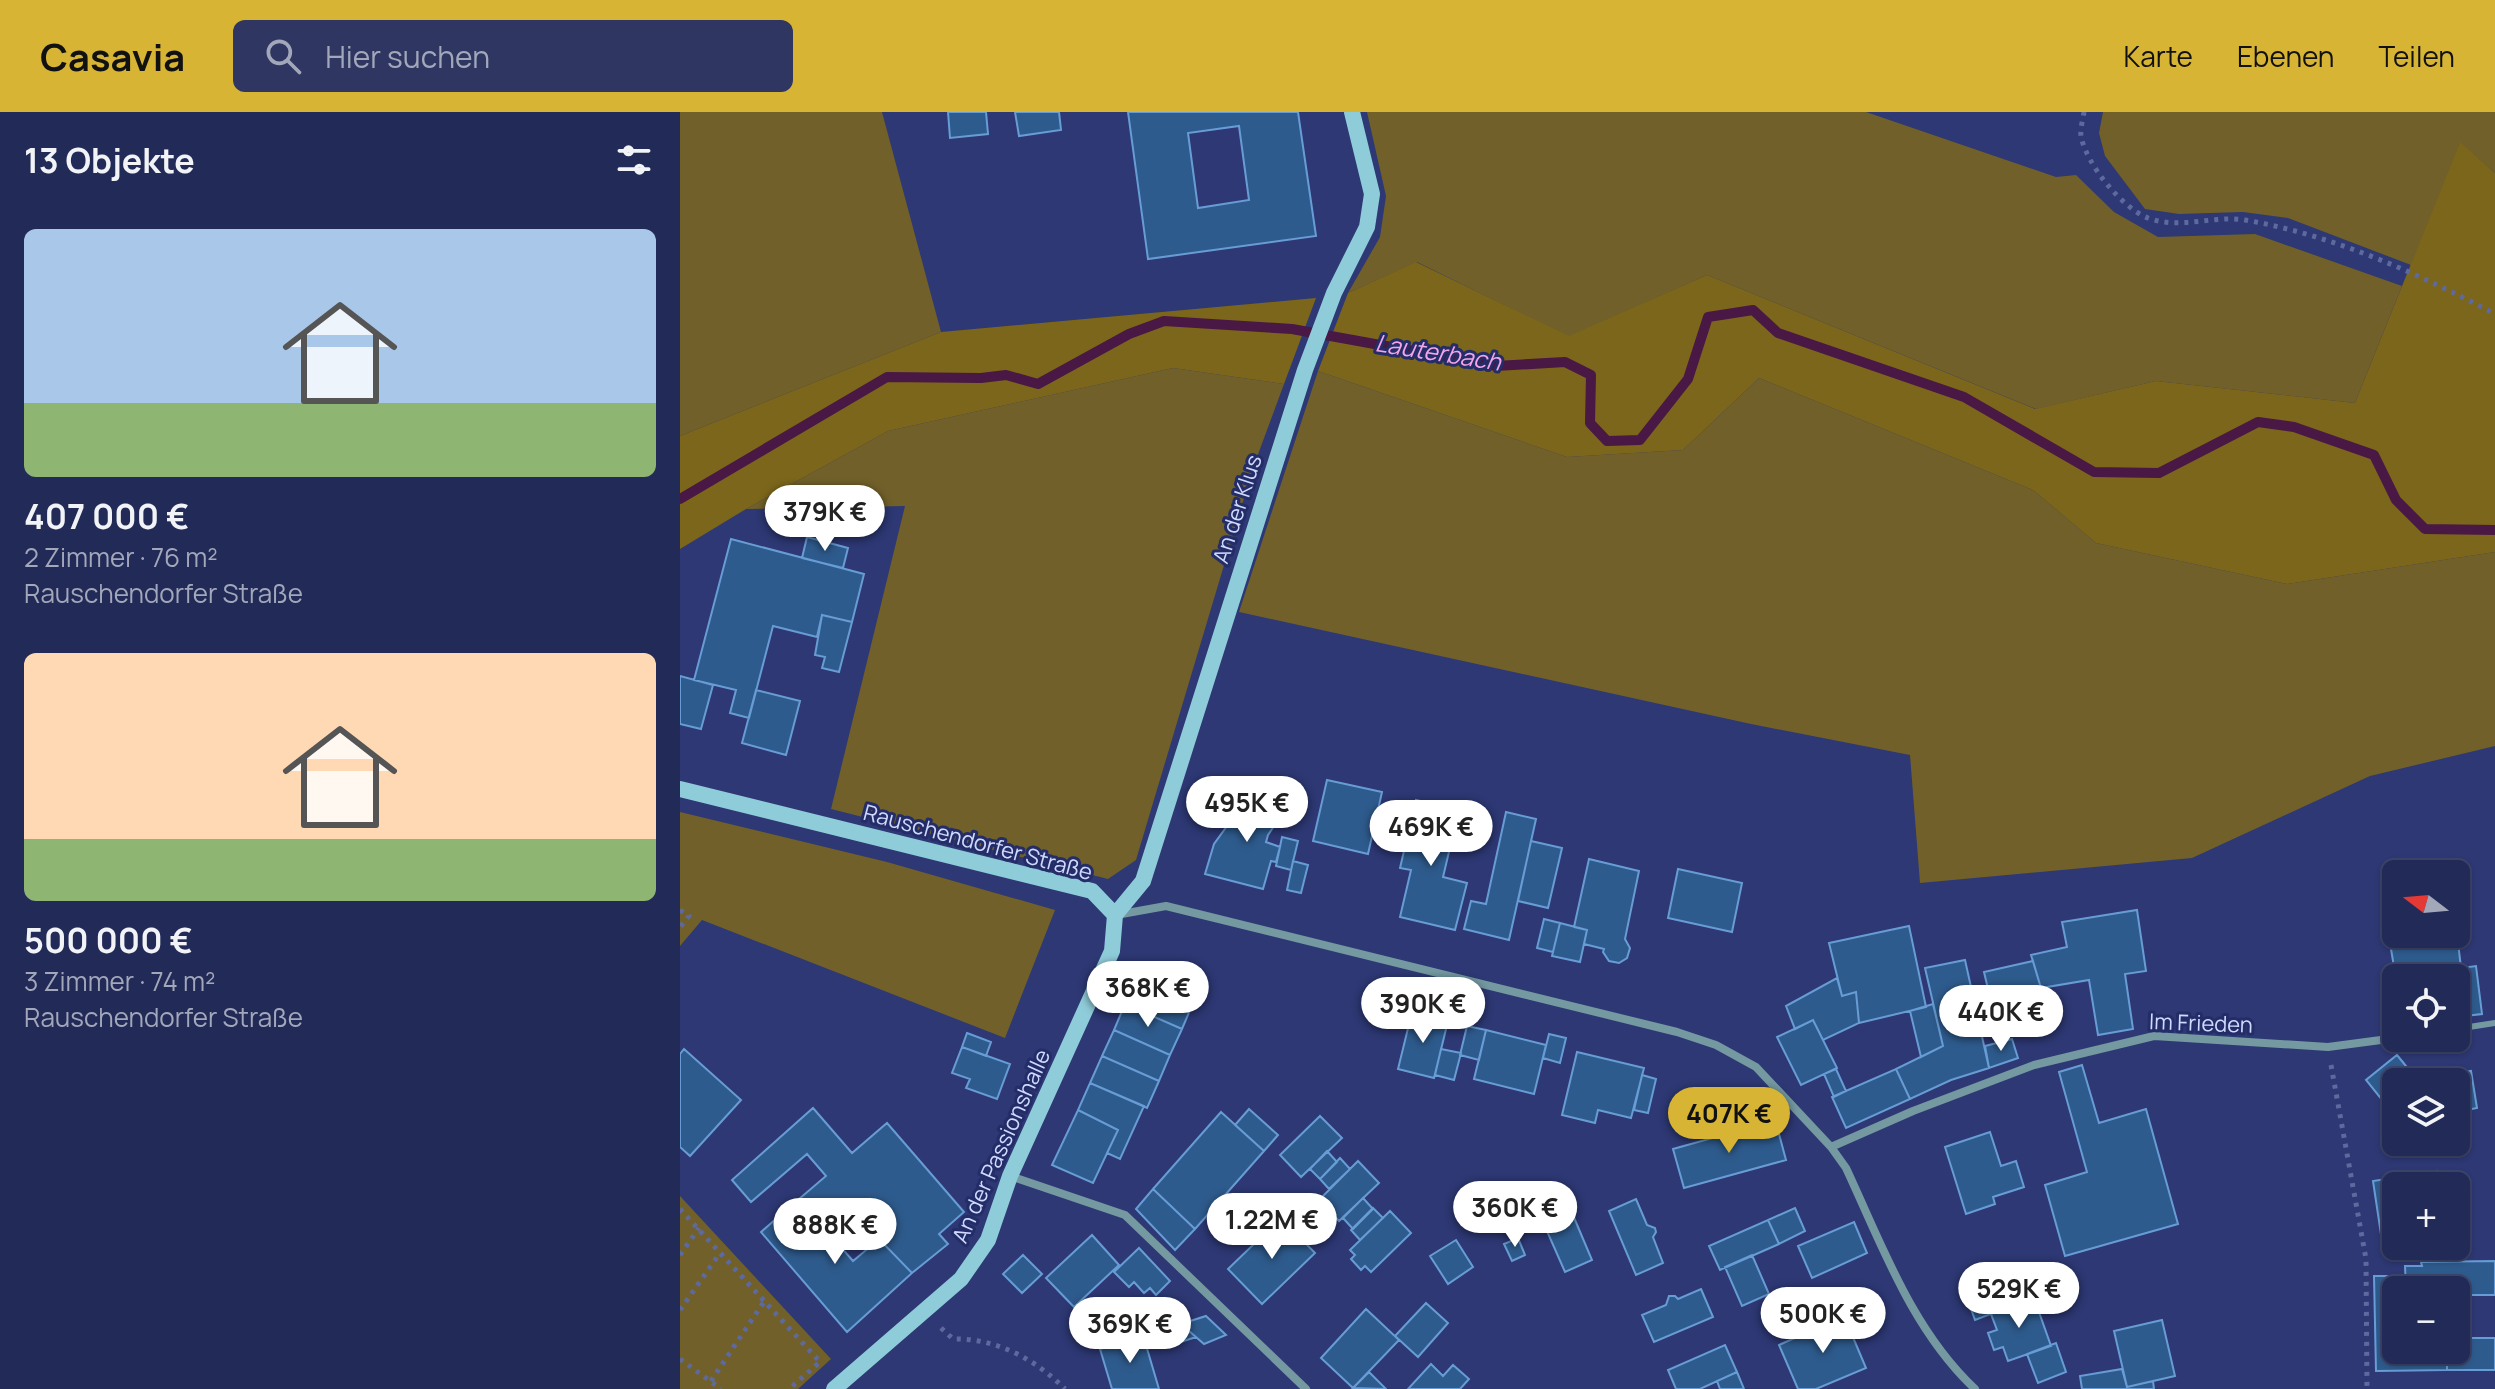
<!DOCTYPE html>
<html lang="de">
<meta charset="utf-8">
<style>
:root{--surface:#222a57;--page:#2e3661;--text:#f1f3f6;--muted:#a2a7ba;--line:#3f466d;--accent:#d8b434}
body{margin:0;font-family:Manrope,sans-serif;background:var(--page);color:var(--text);height:100vh;display:flex;flex-direction:column;font-size:30px;white-space:nowrap}
*{box-sizing:border-box;margin:0}
p{font-size:26px;color:var(--muted)}
.icon{flex:none;width:44px;height:44px;fill:none;stroke:currentColor;stroke-width:2;stroke-linecap:round;stroke-linejoin:round}
.map{position:relative;flex:1;overflow:hidden}
.details{display:flex;flex-direction:column;background:var(--surface);width:680px}
.details>*{flex:none}
.needle{width:52px;rotate:286deg}
.buttons{position:absolute;left:1702px;top:748px;display:grid;gap:16px}
.buttons a{display:grid;place-items:center;width:88px;height:88px;border-radius:12px;background:var(--surface);box-shadow:0 2px 6px #0004,0 0 0 2px var(--line);font-size:40px}
.price{position:absolute;translate:-50% -68px;padding:0 18px;border-radius:28px;background:#fff;color:#222;font-size:26px;line-height:52px;filter:drop-shadow(0 2px 4px #0008)}
.price::after{content:'';position:absolute;left:50%;top:48px;width:24px;height:18px;margin-left:-12px;background:inherit;clip-path:polygon(0 0,100% 0,50% 100%)}
.price.selected{background:var(--accent);color:#111}
ul{padding:0;list-style:none}
li{display:grid;align-content:center;gap:16px;height:424px;padding:0 24px}
li span{display:grid;place-items:center;height:248px;border-radius:12px;color:#555}
li>.icon{margin-inline-start:auto}
span .icon{width:144px;height:144px;fill:#fffc;stroke-width:1}
li b{font-size:34px}
h2{display:flex;justify-content:space-between;align-items:center;height:96px;padding:0 24px;font-size:34px}
header{display:flex;align-items:center;gap:48px;box-sizing:border-box;height:112px;padding:0 40px;background:var(--accent);color:#111}
header strong{font-size:38px}
nav{display:flex;gap:44px;margin-inline-start:auto;font-size:28px}
.search{width:560px;height:72px;background:var(--page);display:flex;align-items:center;gap:20px;box-sizing:border-box;padding:0 28px;border-radius:12px;color:var(--muted);font-size:30px}
main{display:flex;flex:1;min-height:0}
.map>svg:first-child{display:block}
.green{fill:#716029}
.forest{fill:#7c661b}
.lines{fill:none;stroke-linecap:round;stroke-linejoin:round}
.stream{stroke:#491844;stroke-width:10}
.building{fill:#2e5b8d;stroke:#689cd5;stroke-width:2;fill-rule:evenodd}
.path{stroke:#5e699e;stroke-width:5;stroke-dasharray:4 6;stroke-linecap:butt}
.lane{stroke:#7499a1;stroke-width:6}
.street{stroke:#7499a1;stroke-width:8}
.secondary{stroke:#8fccd9;stroke-width:16}
.labels{text-anchor:middle;stroke-width:6;stroke-linejoin:round;paint-order:stroke}
.street-label{font-size:22px;fill:#cfdafe;stroke:#242d68}
.water-label{font-size:24px;font-style:italic;fill:#f4a5e8;stroke:#242d68}
</style>
<header>
<strong>Casavia</strong>
<div class="search"><svg class="icon" aria-label="search" viewBox="0 0 24 24"><circle cx="10" cy="10" r="6"/><path d="M15 15l6 6"/></svg>Hier suchen</div>
<nav><a>Karte</a><a>Ebenen</a><a>Teilen</a></nav>
</header>
<main>
<section class="details">
<h2>13 Objekte<svg class="icon" aria-label="filters" viewBox="0 0 24 24"><path d="M4 7h16M4 17h16"/><circle cx="9" cy="7" r="2"/><circle cx="15" cy="17" r="2"/></svg></h2>
<ul>
<li><span style="background:linear-gradient(#a9c7e8 70%,#8fb573 0)"><svg class="icon" aria-label="home" viewBox="0 0 24 24"><path d="M3 11l9-7 9 7M6 9v11h12V9"/></svg></span><div><b>407 000 €</b><p>2 Zimmer · 76 m²</p><p>Rauschendorfer Straße</p></div></li>
<li><span style="background:linear-gradient(#ffd9b3 75%,#8fb573 0)"><svg class="icon" aria-label="home" viewBox="0 0 24 24"><path d="M3 11l9-7 9 7M6 9v11h12V9"/></svg></span><div><b>500 000 €</b><p>3 Zimmer · 74 m²</p><p>Rauschendorfer Straße</p></div></li>
</ul>
</section>
<div class="map">
<svg width="1815" height="1277" viewBox="0 0 1815 1277">
<rect width="100%" height="100%" fill="#2d3874"/>
<path class="green" d="M0,0H202L261,220L0,324Z
M687,0H1186L1376,65L1396,63L1434,100L1478,125L1575,122L1722,174L1675,291L1476,269L1356,297L1027,163L889,225L737,150L668,181L700,125L706,84Z
M1423,0H1815V61L1780,31L1731,153L1608,106L1563,100L1499,102L1465,97L1425,44L1419,21Z
M493,256L604,272L573,356L456,748L428,767L151,697L225,394L66,397L208,319Z
M638,259L887,345L1003,338L1079,266L1353,378L1416,431L1607,472L1815,440V634L1690,664L1512,746L1240,771L1230,643L1071,612L559,500Z
M0,700L207,750L375,798L325,926L22,808L0,834Z
M0,1084L151,1247L118,1277H0Z"/>
<path class="forest" d="M1780,30L1815,61V440L1607,472L1416,431L1353,378L1079,266L1003,338L887,345L638,259L668,181L736,150L889,224L1027,163L1355,297L1476,269L1675,291Z
M636,186L604,272L493,256L208,319L66,397L0,437V324L261,220Z"/>
<g class="lines">
<path class="stream" d="M0,387L207,265L301,266L326,263L358,272L449,222L484,209L612,217L816,254L885,250L911,263L910,311L927,329L960,328L1008,267L1028,205L1073,198L1098,221L1284,285L1414,360L1479,361L1578,310L1614,315L1694,343L1716,388L1745,417L1815,418"/>
</g>
<path class="building" d="M268,0H306L308,22L270,26Z
M335,0H379L381,18L339,24Z
M448,0H618L636,124L468,147ZM559,14L569,88L518,96L508,21Z
M127,425L168,436L163,456L122,446Z
M51,427L184,462L172,510L142,503L137,525L93,514L69,606L50,601L56,578L14,568Z
M142,503L172,510L159,560L142,556L145,545L135,543Z
M0,564L33,573L21,617L0,612Z
M76,578L120,589L106,643L62,631Z
M647,668L702,680L688,742L633,729Z
M574,677L605,698L588,723L586,730L600,735L596,750L591,749L583,777L525,762L534,732Z
M736,688L779,698L763,765L787,771L775,818L720,805L731,758L720,756Z
M826,700L856,707L829,828L784,817L791,789L806,792Z
M602,725L618,729L611,758L596,754Z
M851,729L882,736L868,796L838,789Z
M909,747L959,759L945,827L950,836L947,846L939,851L929,849L923,840L924,837L904,832L907,818L894,815Z
M613,749L628,753L621,781L607,778Z
M998,757L1062,771L1052,820L988,806Z
M1713,790H1716V822H1776V813L1781,856L1758,859L1757,855L1724,859L1714,855L1705,801L1707,795Z
M1457,798L1466,859L1445,862L1453,917L1418,923L1409,868L1361,876L1351,843L1387,835L1382,810Z
M864,807L880,811L873,840L857,836Z
M880,811L907,818L900,850L872,844Z
M1229,814L1246,895L1179,911L1176,880L1162,884L1149,831Z
M1285,848L1309,956L1271,968L1230,987L1216,957L1263,934L1245,856Z
M1353,849L1363,883L1312,894L1304,860Z
M1796,854L1802,902L1776,905V866H1759L1758,859Z
M457,866L513,891L502,917L445,892Z
M1157,866L1162,884L1176,880L1179,911L1143,928L1133,908L1115,917L1106,894Z
M445,892L502,917L490,943L434,918Z
M1253,892L1263,934L1241,945L1230,899Z
M732,900L768,909L754,966L718,957Z
M1133,908L1157,956L1121,973L1097,925Z
M787,914L806,918L799,948L780,943Z
M434,918L490,943L479,969L422,944Z
M806,918L866,933L854,982L794,967Z
M287,921L311,930L306,944L282,935Z
M869,922L886,926L880,951L863,946Z
M1332,927L1338,946L1309,956L1305,934Z
M282,935L330,952L317,987L286,976L290,967L272,961Z
M4,937L61,988L10,1044L0,1035V942Z
M761,937L781,941L774,968L755,963Z
M897,940L964,956L951,1006L918,998L915,1011L882,1003Z
M1717,943L1739,970H1716V995L1711,999L1686,968Z
M422,944L479,969L467,996L410,971Z
M1402,953L1419,1011L1466,997L1498,1112L1385,1144L1365,1073L1407,1060L1379,960Z
M1156,957L1166,979L1154,985L1144,962Z
M1216,957L1230,987L1166,1016L1152,985Z
M1791,959L1797,996L1776,1000V970H1747L1746,966Z
M962,963L976,967L968,1001L954,998Z
M410,971L464,994L440,1047L427,1041L438,1018L398,998Z
M133,996L172,1041L207,1011L284,1100L259,1122L268,1132L232,1161L202,1130L195,1136L153,1088L134,1104L119,1087L146,1064L127,1042L71,1090L52,1068Z
M569,997L598,1023L584,1039L555,1013Z
M398,998L438,1018L413,1071L372,1053Z
M541,1000L584,1039L515,1117L473,1077Z
M640,1004L662,1026L621,1065L600,1043Z
M1090,1010L1099,1022L1106,1048L1004,1076L993,1037Z
M1310,1020L1321,1054L1336,1049L1344,1075L1313,1085L1315,1092L1286,1102L1265,1035Z
M647,1039L657,1050L640,1067L630,1057Z
M660,1046L670,1057L649,1077L640,1067Z
M678,1049L699,1071L659,1109L639,1088Z
M1757,1059L1760,1074H1716V1126L1702,1129L1693,1069Z
M473,1077L515,1117L495,1138L456,1097Z
M683,1086L693,1097L673,1117L663,1106Z
M119,1087L173,1149L192,1133L195,1136L202,1130L232,1161L167,1220L81,1120Z
M956,1087L967,1113L975,1116L976,1120L973,1125L983,1151L956,1163L929,1099Z
M887,1089L912,1148L885,1160L859,1101Z
M693,1096L703,1106L680,1128L671,1118Z
M1115,1096L1125,1119L1099,1132L1088,1108Z
M710,1099L731,1121L691,1160L685,1154L681,1158L671,1147L675,1143L670,1138Z
M601,1106L635,1141L582,1192L548,1157Z
M1088,1108L1099,1132L1040,1158L1029,1134Z
M1174,1110L1187,1141L1132,1166L1118,1134Z
M412,1123L439,1153L394,1195L366,1166Z
M838,1126L845,1143L832,1149L824,1132Z
M776,1128L793,1155L768,1172L750,1144Z
M459,1136L490,1169L476,1183L470,1176L464,1181L454,1170L449,1175L434,1160Z
M343,1143L362,1162L342,1181L323,1162Z
M1072,1143L1089,1182L1062,1194L1045,1155Z
M1815,1149V1183H1776V1178H1726L1725,1154H1742L1741,1150Z
M1334,1156L1345,1189L1295,1208L1283,1175Z
M1694,1164H1725L1726,1178H1716V1238H1767V1258L1696,1259Z
M1021,1177L1033,1205L974,1230L962,1203L986,1193L989,1184H995L998,1187Z
M1354,1186L1371,1234L1328,1249L1323,1235L1314,1238L1308,1221L1317,1218L1311,1202Z
M746,1191L768,1211L738,1245L715,1224Z
M482,1192L488,1215L472,1220L465,1198Z
M686,1197L719,1228L673,1276L641,1246Z
M456,1200L463,1223L420,1237L413,1215Z
M526,1204L546,1223L524,1232L501,1212Z
M1164,1204L1186,1256L1136,1277H1118L1099,1233Z
M1482,1208L1495,1264L1447,1275L1434,1219Z
M501,1212L516,1225L482,1236L477,1219Z
M463,1223L479,1277H432L420,1237Z
M1776,1226H1815V1258H1767V1238H1776Z
M1376,1231L1386,1260L1358,1271L1347,1242Z
M1045,1233L1057,1260L1020,1277H996L988,1258Z
M751,1252L763,1264L773,1253L789,1267L780,1277H728Z
M1442,1257L1447,1275L1473,1269L1474,1277H1402L1400,1264Z
M689,1260L706,1277L673,1276Z
M1057,1260L1064,1277H1040L1037,1269Z"/>
<g class="lines">
<path class="path" d="M1404,0C1403,7 1400,17 1401,24C1406,52 1442,96 1468,106C1500,118 1533,103 1565,108C1653,123 1737,161 1815,202
M0,798L9,804L0,815
M1651,953L1686,1147L1687,1277
M0,1097L140,1250L109,1277
M0,1143L19,1116
M0,1198L40,1141
M261,1216L273,1227C316,1226 355,1247 385,1277
M0,1247L41,1277
M31,1269L85,1188"/>
<path class="lane" d="M1776,917L1815,911"/>
<path class="street" d="M436,803L486,794L997,920L1036,933L1076,955L1151,1035L1166,1056C1202,1133 1232,1218 1295,1277
M1151,1035L1233,999L1354,953L1474,924L1648,935L1716,926
M330,1064L445,1103L626,1277"/>
<path class="secondary" d="M0,677L412,779L435,803
M435,803L463,769L625,258L654,181L687,115L692,82L672,0
M154,1277L281,1167L308,1128L330,1064L432,839L435,803"/>
</g>
<g class="labels">
<g class="street-label">
<text transform="translate(557 397) rotate(-72)" y="8">An der Klus</text>
<text transform="translate(298 730) rotate(15)" y="8">Rauschendorfer Straße</text>
<text transform="translate(1521 911) rotate(2)" y="8">Im Frieden</text>
<text transform="translate(321 1034) rotate(-66)" y="8">An der Passionshalle</text>
</g>
<g class="water-label">
<text transform="translate(758 241) rotate(9)" y="8">Lauterbach</text>
</g>
</g>
</svg>
<div class="buttons">
<a><svg class="needle" viewBox="-14 -14 28 28"><path d="M0-13l5 13h-10z" fill="#e53935"/><path d="M0 13l5-13h-10z" fill="#a2a7ba"/></svg></a>
<a><svg class="icon" aria-label="locate" viewBox="0 0 24 24"><circle cx="12" cy="12" r="6"/><path d="M12 2v4M12 18v4M2 12h4M18 12h4"/></svg></a>
<a><svg class="icon" aria-label="layers" viewBox="0 0 24 24"><path d="M12 4l9 5-9 5-9-5zM3 14l9 5 9-5"/></svg></a>
<a>+</a>
<a>−</a>
</div>
<b class="price" style="left:145px;top:441px">379K €</b>
<b class="price" style="left:567px;top:732px">495K €</b>
<b class="price" style="left:751px;top:756px">469K €</b>
<b class="price" style="left:468px;top:917px">368K €</b>
<b class="price" style="left:743px;top:933px">390K €</b>
<b class="price" style="left:1321px;top:941px">440K €</b>
<b class="price selected" style="left:1049px;top:1043px">407K €</b>
<b class="price" style="left:835px;top:1137px">360K €</b>
<b class="price" style="left:592px;top:1149px">1.22M €</b>
<b class="price" style="left:155px;top:1154px">888K €</b>
<b class="price" style="left:1339px;top:1218px">529K €</b>
<b class="price" style="left:1143px;top:1243px">500K €</b>
<b class="price" style="left:450px;top:1253px">369K €</b>
</div>
</main>
